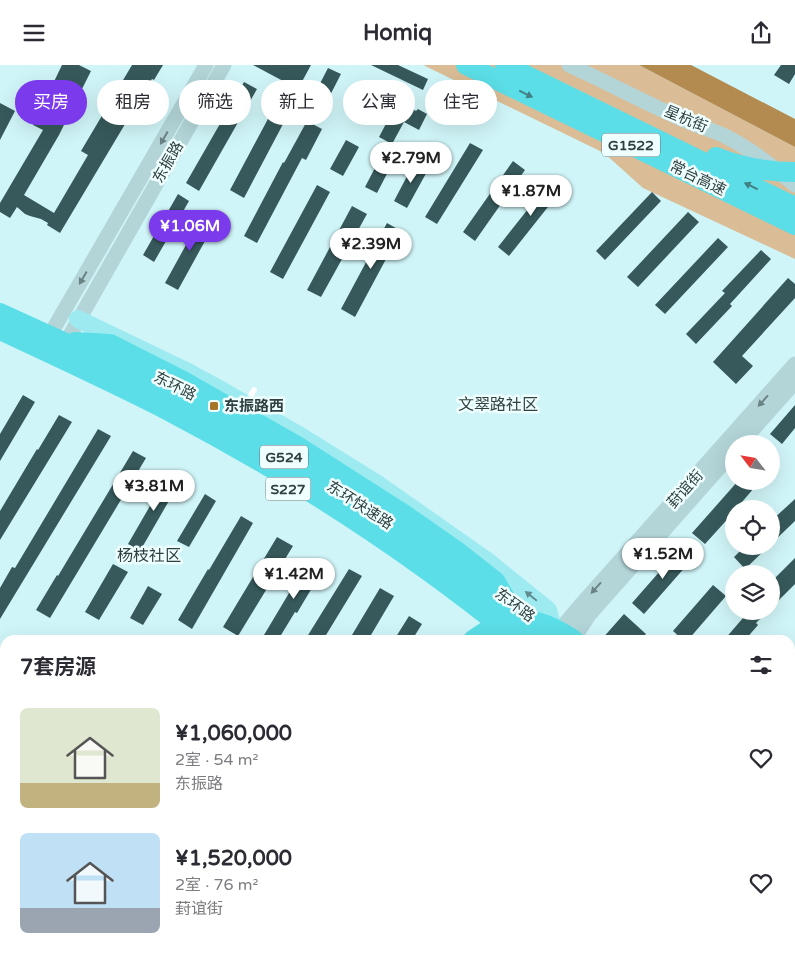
<!DOCTYPE html>
<html lang="zh">
<meta charset="utf-8">
<style>
:root{--surface:#fff;--page:#f2f2f3;--text:#2b2b33;--muted:#7c7c81;--accent:#7c3aed}
body{margin:0;font-family:"Varela Round","Noto Sans SC",sans-serif;background:var(--page);color:var(--text);height:100vh;display:flex;flex-direction:column;font-size:19px;white-space:nowrap}
*{box-sizing:border-box;margin:0}
p{font-size:16px;color:var(--muted)}
.icon{flex:none;width:28px;height:28px;fill:none;stroke:currentColor;stroke-width:2;stroke-linecap:round;stroke-linejoin:round}
.map{position:relative;flex:1;overflow:hidden}
.drawer{position:absolute;left:0px;top:570px;width:795px;height:320px;display:flex;flex-direction:column;background:var(--surface);border-radius:15px 15px 0 0;box-shadow:0 5px 20px #0002}
.drawer>*{flex:none}
.hud{position:absolute;left:15px;top:15px;width:500px;height:45px;display:flex;gap:10px}
.needle{width:32px;rotate:301deg}
.fabs{position:absolute;left:725px;top:370px;display:grid;gap:10px}
.fabs a{display:grid;place-items:center;width:55px;height:55px;border-radius:50%;background:var(--surface);box-shadow:0 5px 20px #0002;font-size:25px}
.price{position:absolute;translate:-50% -42px;padding:0 11px;border-radius:18px;background:#fff;color:#222;font-size:16px;line-height:32px;filter:drop-shadow(0 1px 2px #0008)}
.price::after{content:'';position:absolute;left:50%;top:30px;width:15px;height:11px;margin-left:-8px;background:inherit;clip-path:polygon(0 0,100% 0,50% 100%)}
.price.active{background:var(--accent);color:#fff}
ul{padding:0;list-style:none}
li{display:flex;align-items:center;gap:15px;height:125px;padding:0 20px}
li span{display:grid;place-items:center;flex:none;width:140px;height:100px;border-radius:8px;color:#555}
li>.icon{margin-inline-start:auto}
span .icon{width:60px;height:60px;fill:#fffc;stroke-width:1}
li b{font-size:21px}
h2{display:flex;justify-content:space-between;align-items:center;height:60px;padding:0 20px;font-size:21px}
.tag{padding:0 18px;border-radius:22px;background:var(--surface);box-shadow:0 5px 20px #0002;font-size:18px;line-height:45px}
.tag.active{background:var(--accent);color:#fff}
header{display:flex;justify-content:space-between;align-items:center;height:65px;padding:0 20px;background:var(--surface);font-size:22px;font-weight:700}
.map>svg:first-child{display:block}
.green{fill:#dabd96}
.water{fill:#b38a50}
.building{fill:#37595b}
.lines{fill:none;stroke-linecap:round;stroke-linejoin:round}
.lane{stroke:#fff;stroke-width:5.5}
.street{stroke:#fff;stroke-width:11}
.secondary{stroke:#b3d5d8;stroke-width:15}
.primary{stroke:#9debf1;stroke-width:18}
.highway{stroke:#5bdee7;stroke-width:20}
.oneway{fill:#417f83}
.oneway2{fill:#6b8284}
.oneway3{fill:#618c90}
.poi-dot{fill:#a5762a;stroke:#effeff;stroke-width:2}
.labels{text-anchor:middle;stroke-width:5;stroke-linejoin:round;paint-order:stroke}
.shield{fill:#effeff;stroke:#697879;stroke-width:1}
.shield-label{font-size:14px;font-weight:bold;fill:#303f40}
.street-label{font-size:15px;fill:#303f40;stroke:#effeff}
.poi-label{font-size:15px;font-weight:bold;fill:#303f40;stroke:#effeff;text-anchor:start}
.neighbourhood-label{font-size:16px;fill:#303f40;stroke:#effeff}
</style>
<header><svg class="icon" aria-label="menu" viewBox="0 0 24 24"><path d="M4 6h16M4 12h16M4 18h16"/></svg>Homiq<svg class="icon" aria-label="share" viewBox="0 0 24 24"><path d="M12 15V3M7 8l5-5 5 5M5 13v7h14v-7"/></svg></header>
<div class="map">
<svg width="795" height="890" viewBox="0 0 795 890">
<rect width="100%" height="100%" fill="#d0f5f8"/>
<path class="green" d="M423,0H639L795,82V194L643,123L604,88Z
M795,650V843L790,839V653Z"/>
<path class="water" d="M639,0H691L795,54V82Z"/>
<path class="building" d="M62,0H79L91,6L59,70L24,130L54,148L88,90L81,86L132,0H163L154,15L152,14L60,168L47,160L48,158L41,154L30,151L25,149L17,142L10,153L0,147V138L43,65L33,60Z
M253,0H311L298,24Z
M371,0H398L428,14L423,25Z
M781,0H795V9L789,19L774,10Z
M328,3L341,9L324,42L311,36Z
M244,17L257,24L199,126L186,118Z
M364,18L376,25L360,55L348,49Z
M398,36L416,46L418,44L427,49L419,65L404,57L392,79L379,72Z
M277,37L291,44L244,133L230,125Z
M0,38L15,46L0,75Z
M307,56L322,64L306,95L302,93L257,178L244,171L283,97L284,98Z
M346,75L359,82L343,111L330,104Z
M470,78L483,85L437,159L425,152Z
M415,96L429,103L407,143L394,136Z
M513,96L525,105L475,176L463,167Z
M378,97L390,103L377,128L365,122Z
M555,110V116L563,123L509,191L498,182Z
M317,120L330,127L283,214L270,207Z
M652,127L661,136L605,195L596,186Z
M178,129L189,136L154,197L143,190Z
M352,141L367,149L321,232L307,225Z
M688,147L699,157L638,222L627,212Z
M203,149L216,156L178,225L165,218Z
M387,158L401,166L355,252L341,244Z
M718,173L728,182L665,249L655,240Z
M761,185L771,194L730,239L732,241L696,279L686,269L725,228L722,226Z
M788,213L795,219V233L742,291L753,301L736,319L713,297Z
M23,330L35,337L0,396V369Z
M795,340V363L782,379L770,369Z
M59,350L72,357L0,475V446L37,384L38,385Z
M98,364L111,371L0,554V523L12,502L15,503Z
M133,386L146,393L50,553L36,545L57,510L58,511Z
M169,408L181,415L140,486L128,479Z
M738,416H760L736,444H734V447L705,479L692,468Z
M205,429L216,436L189,482L177,476Z
M795,434V456L771,479V456Z
M241,451L253,458L192,564L178,555L208,504L209,505Z
M277,472L293,481L238,571L223,562Z
M682,481L694,492L644,549L632,538Z
M745,481H769L745,504L734,492Z
M310,493L325,501L297,548L295,547L278,575H261Z
M795,493V519L771,543V517Z
M113,499L128,507L99,555L85,547Z
M349,504L362,511L323,575H305Z
M713,520L726,531L688,575H683L673,566Z
M148,521L162,529L143,560L130,553Z
M380,523L394,531L368,575H349Z
M749,546H768L756,558L758,560L745,575H724Z
M624,549L646,569L640,575H601Z
M409,551L422,559L412,575H394Z"/>
<g class="lines">
<path class="lane" d="M247,337L254,325"/>
<path class="street" d="M424,885L429,890"/>
<path class="secondary" d="M569,0C604,16 638,34 673,50C689,58 706,63 723,70C749,83 773,101 795,120
M46,279L54,263L206,0
M61,286L224,0
M740,379L795,317
M552,574L579,542L795,299
M573,575L589,550L734,386
M275,890L279,885
M310,890L314,885"/>
<path class="primary" d="M78,254L184,305L221,325L297,369L379,420L486,495L548,545L555,571"/>
<path class="highway" d="M466,0L795,160
M505,0L795,142
M716,92C741,102 768,107 795,107
M0,248L103,295L176,332L287,394L343,428L396,463L499,539L545,575
M0,265C56,291 112,317 167,345C291,410 410,487 518,575
M75,277L110,279L183,316L297,381L405,450L458,487L495,516L504,531
M473,575C511,546 536,550 574,575
M790,774L795,779
M790,815L795,822
M297,890L301,885"/>
</g>
<defs><path id="oneway-solid" d="M-6-.8H1V-3.2L6.5 0L1 3.2V.8H-6Z" transform="scale(1.25)"/></defs>
<g class="oneway">
<use href="#oneway-solid" transform="translate(526 29) rotate(26)"/>
<use href="#oneway-solid" transform="translate(751 121) rotate(-154)"/>
</g>
<g class="oneway2">
<use href="#oneway-solid" transform="translate(164 73) rotate(120)"/>
<use href="#oneway-solid" transform="translate(83 213) rotate(120)"/>
<use href="#oneway-solid" transform="translate(763 336) rotate(132)"/>
<use href="#oneway-solid" transform="translate(596 523) rotate(132)"/>
</g>
<use class="oneway3" href="#oneway-solid" transform="translate(531 531) rotate(-141)"/>
<rect class="poi-dot" x="209" y="336" width="10" height="10" rx="2.5"/>
<g class="labels">
<g class="shield">
<rect x="602" y="68.5" width="58" height="23" rx="4"/>
<rect x="260" y="380.5" width="48" height="23" rx="4"/>
<rect x="265.5" y="412.5" width="45" height="23" rx="4"/>
</g>
<g class="shield-label">
<text x="631" y="85">G1522</text>
<text x="284" y="397">G524</text>
<text x="288" y="429">S227</text>
</g>
<g class="street-label">
<text transform="translate(686 54) rotate(23)" y="5">星杭街</text>
<text transform="translate(168 97) rotate(-60)" y="5">东振路</text>
<text transform="translate(698 113) rotate(26)" y="5">常台高速</text>
<text transform="translate(175 321) rotate(27)" y="5">东环路</text>
<text transform="translate(685 424) rotate(-48)" y="5">葑谊街</text>
<text transform="translate(360 440) rotate(33)" y="5">东环快速路</text>
<text transform="translate(515 540) rotate(37)" y="5">东环路</text>
</g>
<g class="poi-label">
<text x="224" y="346">东振路西</text>
</g>
<g class="neighbourhood-label">
<text x="498" y="345">文翠路社区</text>
<text x="149" y="496">杨枝社区</text>
</g>
</g>
</svg>
<div class="fabs">
<a><svg class="needle" viewBox="-14 -14 28 28"><path d="M0-13l5 13h-10z" fill="#e53935"/><path d="M0 13l5-13h-10z" fill="#7c7c81"/></svg></a>
<a><svg class="icon" aria-label="locate" viewBox="0 0 24 24"><circle cx="12" cy="12" r="6"/><path d="M12 2v4M12 18v4M2 12h4M18 12h4"/></svg></a>
<a><svg class="icon" aria-label="layers" viewBox="0 0 24 24"><path d="M12 4l9 5-9 5-9-5zM3 14l9 5 9-5"/></svg></a>
</div>
<b class="price" style="left:411px;top:119px">¥2.79M</b>
<b class="price" style="left:531px;top:152px">¥1.87M</b>
<b class="price active" style="left:190px;top:187px">¥1.06M</b>
<b class="price" style="left:371px;top:205px">¥2.39M</b>
<b class="price" style="left:154px;top:447px">¥3.81M</b>
<b class="price" style="left:663px;top:515px">¥1.52M</b>
<b class="price" style="left:294px;top:535px">¥1.42M</b>
<div class="hud">
<a class="tag active">买房</a>
<a class="tag">租房</a>
<a class="tag">筛选</a>
<a class="tag">新上</a>
<a class="tag">公寓</a>
<a class="tag">住宅</a>
</div>
<section class="drawer">
<h2>7套房源<svg class="icon" aria-label="filters" viewBox="0 0 24 24"><path d="M4 7h16M4 17h16"/><circle cx="9" cy="7" r="2"/><circle cx="15" cy="17" r="2"/></svg></h2>
<ul>
<li><span style="background:linear-gradient(#dfe7d0 75%,#c2b280 0)"><svg class="icon" aria-label="home" viewBox="0 0 24 24"><path d="M3 11l9-7 9 7M6 9v11h12V9"/></svg></span><div><b>¥1,060,000</b><p>2室 · 54 m²</p><p>东振路</p></div><svg class="icon" aria-label="heart" viewBox="0 0 24 24"><path d="M12 20l-8-8c-3-5 5-10 8-4 3-6 11-1 8 4z"/></svg></li>
<li><span style="background:linear-gradient(#bfe0f5 75%,#9aa5b1 0)"><svg class="icon" aria-label="home" viewBox="0 0 24 24"><path d="M3 11l9-7 9 7M6 9v11h12V9"/></svg></span><div><b>¥1,520,000</b><p>2室 · 76 m²</p><p>葑谊街</p></div><svg class="icon" aria-label="heart" viewBox="0 0 24 24"><path d="M12 20l-8-8c-3-5 5-10 8-4 3-6 11-1 8 4z"/></svg></li>
</ul>
</section>
</div>
